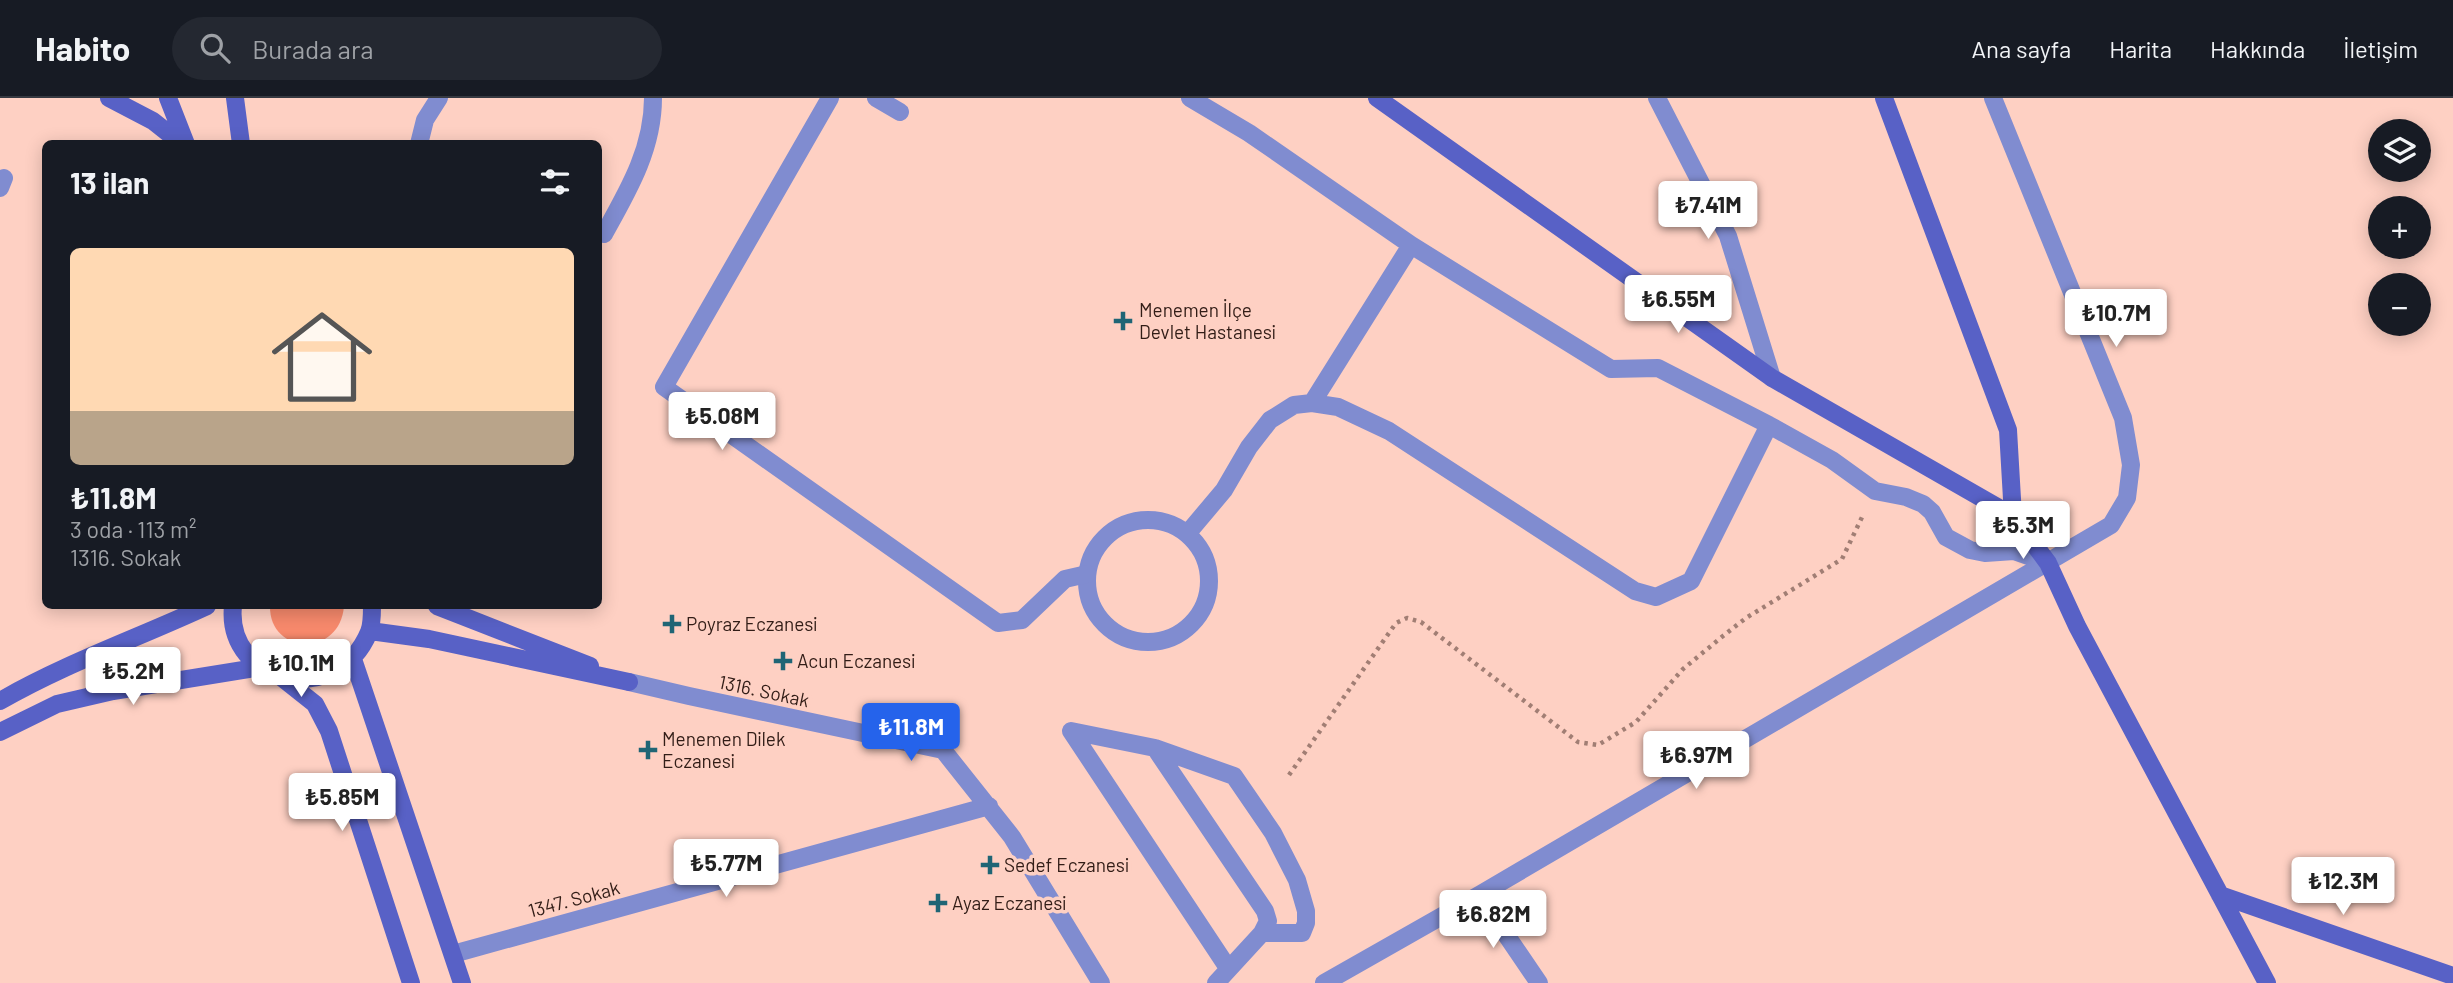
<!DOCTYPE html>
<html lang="tr">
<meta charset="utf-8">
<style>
:root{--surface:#171b24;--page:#242831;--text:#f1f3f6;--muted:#9ea1a6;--line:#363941;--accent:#2563eb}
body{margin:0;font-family:Barlow,sans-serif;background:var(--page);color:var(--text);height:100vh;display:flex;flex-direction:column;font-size:26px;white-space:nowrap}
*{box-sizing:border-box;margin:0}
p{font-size:23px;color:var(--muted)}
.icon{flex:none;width:38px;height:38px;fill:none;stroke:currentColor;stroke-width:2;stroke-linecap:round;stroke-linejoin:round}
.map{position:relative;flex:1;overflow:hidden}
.drawer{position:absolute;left:42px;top:42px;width:560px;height:469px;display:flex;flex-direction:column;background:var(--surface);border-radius:10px;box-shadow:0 4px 18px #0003}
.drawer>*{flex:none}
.buttons{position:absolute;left:2368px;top:21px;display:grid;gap:14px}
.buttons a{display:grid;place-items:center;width:63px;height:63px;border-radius:50%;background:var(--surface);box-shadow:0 4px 18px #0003;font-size:35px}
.price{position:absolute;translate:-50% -60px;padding:0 16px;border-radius:7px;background:#fff;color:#222;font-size:23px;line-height:46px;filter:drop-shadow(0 2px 4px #0008)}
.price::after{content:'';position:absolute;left:50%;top:42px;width:21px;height:16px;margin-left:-10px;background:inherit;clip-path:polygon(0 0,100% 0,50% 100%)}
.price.on{background:var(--accent);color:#fff}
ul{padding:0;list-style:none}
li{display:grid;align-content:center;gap:14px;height:371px;padding:0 28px}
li+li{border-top:2px solid var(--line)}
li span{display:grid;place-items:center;height:217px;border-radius:10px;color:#555}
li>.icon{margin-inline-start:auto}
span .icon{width:126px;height:126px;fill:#fffc;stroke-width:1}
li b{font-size:30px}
h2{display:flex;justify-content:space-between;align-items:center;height:84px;padding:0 28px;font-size:30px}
header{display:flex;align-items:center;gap:42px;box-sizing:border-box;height:98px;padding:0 35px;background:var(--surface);border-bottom:2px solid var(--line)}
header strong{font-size:33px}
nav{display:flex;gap:38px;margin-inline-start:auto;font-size:24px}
.search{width:490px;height:63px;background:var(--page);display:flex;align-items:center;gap:18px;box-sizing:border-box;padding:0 24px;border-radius:38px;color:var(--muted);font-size:26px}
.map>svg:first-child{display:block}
.grass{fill:#f7896c}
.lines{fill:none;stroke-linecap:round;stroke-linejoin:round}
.path{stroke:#a17e74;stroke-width:4.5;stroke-dasharray:3.5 5;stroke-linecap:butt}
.lane{stroke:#808cd0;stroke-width:18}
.street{stroke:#808cd0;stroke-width:18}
.secondary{stroke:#5861c6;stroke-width:18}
.poi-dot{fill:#1f6575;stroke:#fed0c3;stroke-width:2.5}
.labels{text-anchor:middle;stroke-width:7;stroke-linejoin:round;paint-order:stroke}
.poi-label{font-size:19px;fill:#321d17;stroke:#fed0c3;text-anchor:start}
.street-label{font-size:19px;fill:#321d17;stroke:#fed0c3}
</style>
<header>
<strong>Habito</strong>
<div class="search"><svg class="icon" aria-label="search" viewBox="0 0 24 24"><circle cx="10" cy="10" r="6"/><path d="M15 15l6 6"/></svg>Burada ara</div>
<nav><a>Ana sayfa</a><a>Harita</a><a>Hakkında</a><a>İletişim</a></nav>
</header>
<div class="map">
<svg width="2453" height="885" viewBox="0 0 2453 885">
<rect width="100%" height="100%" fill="#fed0c3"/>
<path class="grass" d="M270,508H344C340,560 269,557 270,508Z"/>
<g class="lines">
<path class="path" d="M1289,677L1396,525L1407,520L1421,524L1578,644L1598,647L1636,624L1683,571L1723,538L1746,520L1842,461L1864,415"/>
<path class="lane" d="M876,0L900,14
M1190,0L1249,35L1411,147
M419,46L425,22L439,0
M604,136C628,93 653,51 653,0
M1312,305L1411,147L1611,271L1658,270L1769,327L1832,362L1875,393L1906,399L1923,406L1932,414L1946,439L1970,452L1985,455L2014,453L2048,465
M1087 483a61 61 0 1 1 122 0a61 61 0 1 1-122 0Z
M1187,436L1224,392L1249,349L1270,322L1294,307L1312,305L1338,309L1389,333L1635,493L1656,499L1691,483L1769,327
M1155,650L1265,813L1268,823L1262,835L1216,885
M1228,870L1071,633L1155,650L1234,678L1273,735L1297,782L1306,813V825L1302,835H1262"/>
<path class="street" d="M830,0L664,289L998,525L1022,522L1065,481L1087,476
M1657,0L1728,138L1772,280
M0,90L4,80
M629,584L689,598L943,652L1012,739L1101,885
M1479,797L1539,885
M453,856L989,708
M1324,885L1479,797L2111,427L2127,400L2131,367L2123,320L1993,0"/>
<path class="secondary" d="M109,0L153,23L182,46
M168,0L186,46
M235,0L241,46
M1377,0L1772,280L2013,418
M1884,0L2008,332L2013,418L2048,465L2077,528L2267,885
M233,508C225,586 337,611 369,534C372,527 372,516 372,508
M437,508L590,568
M370,533L429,541L629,584
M353,561L462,885
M281,579L315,606L329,633L411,885
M0,603C66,565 138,540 207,508
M0,634L57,606L113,593L261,569
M2220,797L2453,878"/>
</g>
<g class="poi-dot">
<path d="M1119.5 212.5h7v7h7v7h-7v7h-7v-7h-7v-7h7z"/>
<path d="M668.5 515.5h7v7h7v7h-7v7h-7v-7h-7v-7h7z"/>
<path d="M779.5 552.5h7v7h7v7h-7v7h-7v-7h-7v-7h7z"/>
<path d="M644.5 641.5h7v7h7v7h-7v7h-7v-7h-7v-7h7z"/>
<path d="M986.5 756.5h7v7h7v7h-7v7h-7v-7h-7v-7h7z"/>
<path d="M934.5 794.5h7v7h7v7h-7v7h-7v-7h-7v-7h7z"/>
</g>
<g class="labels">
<g class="poi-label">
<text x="1139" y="219">Menemen İlçe<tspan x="1139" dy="22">Devlet Hastanesi</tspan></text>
<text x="686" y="533">Poyraz Eczanesi</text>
<text x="797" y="570">Acun Eczanesi</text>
<text x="662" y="648">Menemen Dilek<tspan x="662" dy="22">Eczanesi</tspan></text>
<text x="1004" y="774">Sedef Eczanesi</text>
<text x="952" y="812">Ayaz Eczanesi</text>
</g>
<g class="street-label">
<text transform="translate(764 593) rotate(12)" y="7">1316. Sokak</text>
<text transform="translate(574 801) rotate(-15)" y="7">1347. Sokak</text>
</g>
</g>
</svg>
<div class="buttons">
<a><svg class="icon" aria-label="layers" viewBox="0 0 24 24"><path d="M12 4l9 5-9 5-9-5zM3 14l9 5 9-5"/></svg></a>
<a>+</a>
<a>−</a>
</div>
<b class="price" style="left:1708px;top:143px">₺7.41M</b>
<b class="price" style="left:1678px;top:237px">₺6.55M</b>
<b class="price" style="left:2116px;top:251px">₺10.7M</b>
<b class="price" style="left:722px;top:354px">₺5.08M</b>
<b class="price" style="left:2023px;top:463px">₺5.3M</b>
<b class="price" style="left:301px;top:601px">₺10.1M</b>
<b class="price" style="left:133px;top:609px">₺5.2M</b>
<b class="price on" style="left:911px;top:665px">₺11.8M</b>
<b class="price" style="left:1696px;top:693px">₺6.97M</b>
<b class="price" style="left:342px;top:735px">₺5.85M</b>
<b class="price" style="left:726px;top:801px">₺5.77M</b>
<b class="price" style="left:2343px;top:819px">₺12.3M</b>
<b class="price" style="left:1493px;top:852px">₺6.82M</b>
<section class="drawer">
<h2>13 ilan<svg class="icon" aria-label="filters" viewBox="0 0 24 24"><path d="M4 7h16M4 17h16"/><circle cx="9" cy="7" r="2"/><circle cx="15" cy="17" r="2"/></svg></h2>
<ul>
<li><span style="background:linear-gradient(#ffd9b3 75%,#b9a48a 0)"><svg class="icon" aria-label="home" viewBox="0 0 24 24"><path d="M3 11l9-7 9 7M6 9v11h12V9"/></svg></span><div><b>₺11.8M</b><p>3 oda · 113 m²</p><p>1316. Sokak</p></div></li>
</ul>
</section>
</div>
